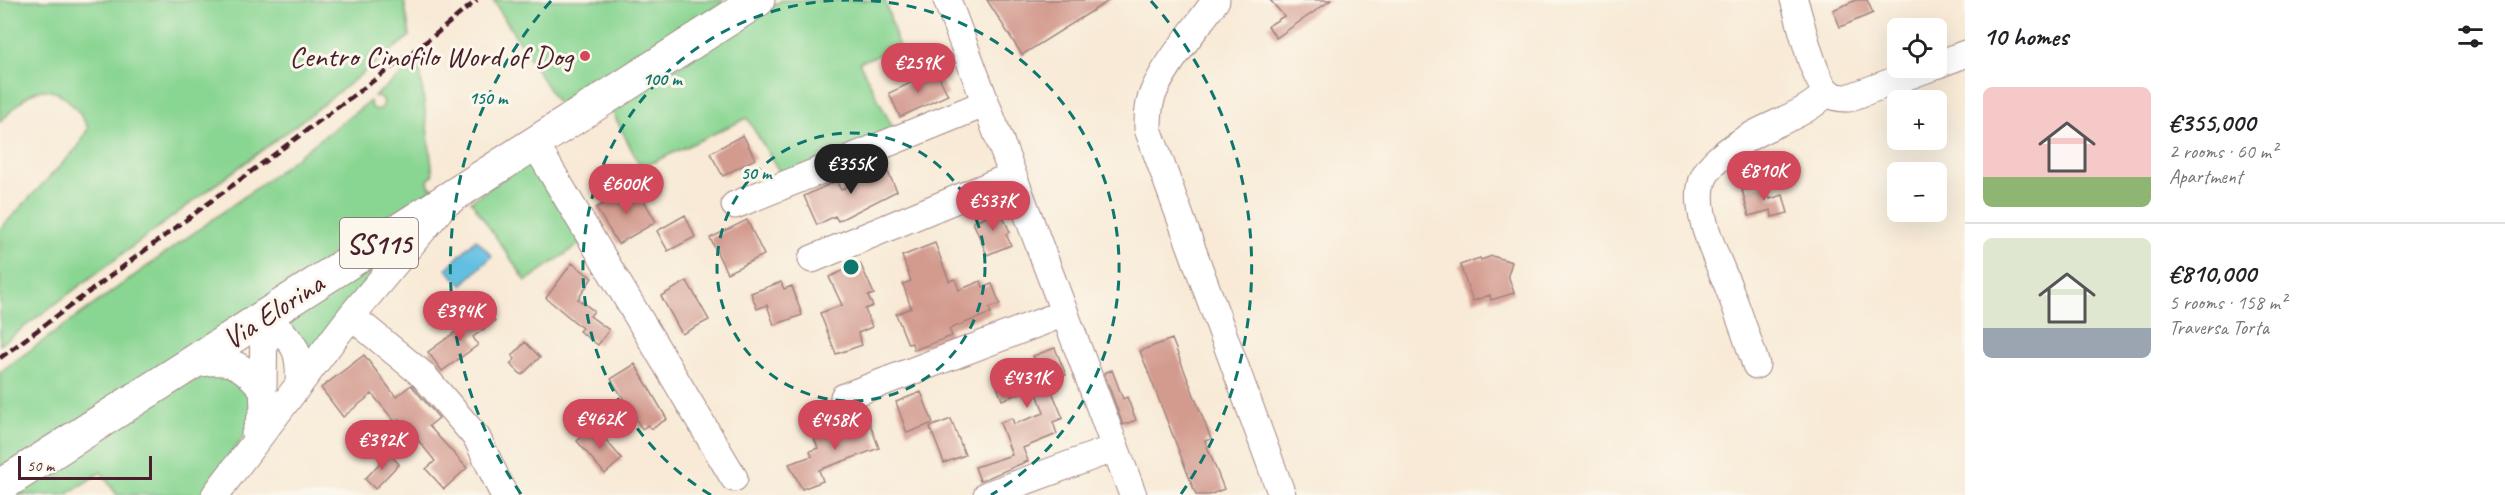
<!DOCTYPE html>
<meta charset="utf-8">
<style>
:root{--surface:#fff;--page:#f6f6f6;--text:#202124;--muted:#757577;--line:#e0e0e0;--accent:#d1495b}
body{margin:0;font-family:Caveat,sans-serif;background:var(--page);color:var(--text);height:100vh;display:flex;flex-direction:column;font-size:22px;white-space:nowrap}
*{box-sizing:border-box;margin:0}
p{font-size:20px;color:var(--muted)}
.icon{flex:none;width:33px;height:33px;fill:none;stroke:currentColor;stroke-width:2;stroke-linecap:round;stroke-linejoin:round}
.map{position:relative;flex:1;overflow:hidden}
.sheet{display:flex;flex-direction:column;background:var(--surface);width:540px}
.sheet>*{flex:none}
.fabs{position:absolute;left:1887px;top:18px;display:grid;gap:12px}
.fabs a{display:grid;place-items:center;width:60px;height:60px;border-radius:9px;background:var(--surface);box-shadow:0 6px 24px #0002;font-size:30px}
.scale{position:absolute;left:18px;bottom:15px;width:134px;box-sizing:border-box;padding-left:6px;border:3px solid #4a1f2b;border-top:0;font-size:16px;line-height:21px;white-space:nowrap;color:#4a1f2b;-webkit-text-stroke:4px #fbf7ec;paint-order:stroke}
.price{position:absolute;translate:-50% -51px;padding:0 14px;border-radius:21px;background:var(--accent);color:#fff;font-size:20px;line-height:39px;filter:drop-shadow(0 2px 3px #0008)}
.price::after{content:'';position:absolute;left:50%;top:36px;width:18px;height:14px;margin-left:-9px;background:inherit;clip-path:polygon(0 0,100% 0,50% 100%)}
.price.current{background:#222;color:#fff}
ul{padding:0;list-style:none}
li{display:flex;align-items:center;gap:18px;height:150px;padding:0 18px}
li+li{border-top:2px solid var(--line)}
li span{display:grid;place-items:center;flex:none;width:168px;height:120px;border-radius:9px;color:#555}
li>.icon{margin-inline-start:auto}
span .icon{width:72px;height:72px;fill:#fffc;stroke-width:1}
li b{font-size:26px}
h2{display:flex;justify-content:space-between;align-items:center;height:72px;padding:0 18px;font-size:26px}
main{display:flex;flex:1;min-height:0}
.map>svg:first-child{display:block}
.green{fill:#89d592;stroke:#6a7a5e;stroke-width:1.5}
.water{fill:#63bfe1;stroke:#566f86;stroke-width:1.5}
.building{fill:#d39a8e}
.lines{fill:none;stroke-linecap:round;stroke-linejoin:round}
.minor-casing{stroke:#a18480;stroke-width:29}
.major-casing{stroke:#a18480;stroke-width:35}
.minor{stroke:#fff;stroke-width:27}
.major{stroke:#fff;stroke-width:33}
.rail{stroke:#4a1f2b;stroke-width:4.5;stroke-dasharray:9 4.5;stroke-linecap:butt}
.ring{fill:none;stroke:#0f766e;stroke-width:3;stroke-dasharray:10 8}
.poi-dot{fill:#d1495b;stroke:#fbf7ec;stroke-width:2}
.labels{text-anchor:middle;stroke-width:6;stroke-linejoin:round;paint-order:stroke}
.shield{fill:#fbf7ec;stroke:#7f6065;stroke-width:1.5}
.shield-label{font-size:28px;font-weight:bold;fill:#4a1f2b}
.poi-label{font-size:30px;fill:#4a1f2b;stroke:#fbf7ec;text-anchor:end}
.street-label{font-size:30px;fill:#4a1f2b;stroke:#fbf7ec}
.centre{fill:#0f766e;stroke:#fbf7ec;stroke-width:3}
.ring-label{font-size:18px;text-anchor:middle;font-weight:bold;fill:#0f766e;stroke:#fbf7ec;stroke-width:6;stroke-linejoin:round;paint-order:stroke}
</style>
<main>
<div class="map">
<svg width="1965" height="495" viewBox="0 0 1965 495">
<rect width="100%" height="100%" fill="#fbf7ec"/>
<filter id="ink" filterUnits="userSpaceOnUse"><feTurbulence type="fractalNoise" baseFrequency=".0167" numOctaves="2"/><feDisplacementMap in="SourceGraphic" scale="12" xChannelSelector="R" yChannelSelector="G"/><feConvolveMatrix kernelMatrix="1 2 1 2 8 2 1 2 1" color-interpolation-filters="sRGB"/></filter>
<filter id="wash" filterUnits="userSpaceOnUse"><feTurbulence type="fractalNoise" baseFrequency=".008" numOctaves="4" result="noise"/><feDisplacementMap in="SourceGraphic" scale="24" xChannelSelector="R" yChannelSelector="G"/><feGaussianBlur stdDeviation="1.35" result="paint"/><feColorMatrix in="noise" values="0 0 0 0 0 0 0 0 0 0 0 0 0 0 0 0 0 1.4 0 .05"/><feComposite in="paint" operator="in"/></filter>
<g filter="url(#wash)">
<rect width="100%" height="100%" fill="#f8ead6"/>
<path class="green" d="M0,0H404L410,36L308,116L0,345V229L78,147L88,128C79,110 61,85 37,91C23,96 11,112 0,122Z
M493,0H723L722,4L561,109Z
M782,0H885L899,48L859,62L895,132L782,176L747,118L641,168L611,109Z
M419,62L433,175L428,180L429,186L434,189L0,473V372L259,186L370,101L371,107L376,110L382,108L384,102L381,97L374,96Z
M529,161L584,241L526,281L471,201Z
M385,258L311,358L280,323Z
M221,368L252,390L251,426L203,495H117L101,472L66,495H2L188,375Z"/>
<path class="water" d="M476,239L492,256L462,285L446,269Z"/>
<g id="blocks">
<path class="building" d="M987,0H1110L1022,55Z
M1270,0H1331L1276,38L1268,26L1284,16Z
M1856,0H1867L1873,13L1840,27L1833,10Z
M936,71L948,95L900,117L889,93Z
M743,135L755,159L723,176L710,153Z
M883,162L897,191L838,221L835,216L817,225L804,196L836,181L841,190L866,177L863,171Z
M1766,184L1770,199L1783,195L1788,213L1772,217L1771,210L1749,216L1742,190Z
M635,185L656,222L618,244L596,208Z
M1000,210L1010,232L1006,234L1011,245L987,255L973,222Z
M685,215L695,237L668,251L657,231Z
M747,220L764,255L727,273L710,238Z
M935,243L949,281L955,279L959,290L981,281L983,287L992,284L1000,304L989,308L991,313L949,329L952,336L914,350L912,343L908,344L896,314L911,308L903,284L911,281L902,256Z
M1492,256L1512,262L1508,275L1514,293L1491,300L1490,295L1473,301L1460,265L1480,258L1481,260Z
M572,263L592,278L578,299L594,311L590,316L609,330L598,345L579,331L582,328L546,298Z
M860,263L874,294L868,296L873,306L865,309L872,327L858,333L862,345L836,354L820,313L842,305L829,277Z
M687,281L709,320L682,334L661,296Z
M781,282L784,289L792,286L802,315L774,325L767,305L757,309L751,293Z
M486,310L495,321L473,337L478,345L442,371L428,352Z
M1172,339L1211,439L1205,441L1224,489L1209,495H1196L1140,351Z
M525,342L540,357L522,375L510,364L515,359L512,356Z
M1055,348L1066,375L1048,382L1063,418L1053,422L1057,434L1023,448L1028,461L980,481L975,467L1012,455L1000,423L1012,418L1014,424L1044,413L1035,387L1002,400L993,376L1035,359L1033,356Z
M364,355L396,397L411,385L439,418L429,426L467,468L444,489L426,469L435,461L400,418L395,422L372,394L343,417L321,388Z
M635,364L667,419L651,429L648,425L642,429L611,379Z
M1112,370L1123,399L1127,397L1136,420L1123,425L1104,373Z
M921,392L933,423L907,433L896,402Z
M868,419L879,448L819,470L823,481L802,489L789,464L812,456L810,451L818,448L814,438Z
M951,419L965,455L944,463L930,427Z
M594,426L622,459L605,474L577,441Z
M389,453L399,464L375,489L365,479Z"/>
</g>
</g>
<g filter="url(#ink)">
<use href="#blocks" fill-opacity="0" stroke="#a18480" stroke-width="1.5"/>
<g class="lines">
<g class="minor-casing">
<path id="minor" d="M947,0L1133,495
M1216,0C1198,26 1162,68 1152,96C1148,107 1148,118 1148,129L1282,495
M1794,0C1801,22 1812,75 1826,90C1832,97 1839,98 1848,98L1929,68
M1936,65L1965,54
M535,144L734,478
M735,205L984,104
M812,259L1012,176
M351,316L423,375L477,438L504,495
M264,317C293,342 301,345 299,385
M188,365C226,359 237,358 263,389L264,409L255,434
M1756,365C1748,340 1739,315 1730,291C1719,262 1690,208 1704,177C1711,162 1727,151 1741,142C1769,123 1804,117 1827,92
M263,389L264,317
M844,397L1065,313
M215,495L351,316L439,211
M987,495L1115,448"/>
</g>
<g class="major-casing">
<path id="major" d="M0,486L758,0"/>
</g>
<use href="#minor" class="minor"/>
<use href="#major" class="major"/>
<path class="rail" d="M0,358L431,38L477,0"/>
</g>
</g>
<g class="ring">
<circle cx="851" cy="267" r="134"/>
<path d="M711 495A267 267 0 0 1 849 0M853 0A267 267 0 0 1 991 495"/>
<path d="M521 494A401 401 0 0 1 551 1M1151 1A401 401 0 0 1 1181 494"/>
</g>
<circle class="poi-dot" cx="585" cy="56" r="6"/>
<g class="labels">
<rect class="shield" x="340" y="218" width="78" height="50" rx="4.5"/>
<g class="shield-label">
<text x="379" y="253">SS115</text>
</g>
<g class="poi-label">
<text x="573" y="66">Centro Cinofilo Word of Dog</text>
</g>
<g class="street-label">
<text transform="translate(273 311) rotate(-33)" y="10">Via Elorina</text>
</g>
</g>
<circle cx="851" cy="267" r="9" class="centre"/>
<g class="ring-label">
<text x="662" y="85">100 m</text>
<text x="488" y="104">150 m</text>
<text x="756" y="179">50 m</text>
</g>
</svg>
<div class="fabs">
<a><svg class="icon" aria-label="locate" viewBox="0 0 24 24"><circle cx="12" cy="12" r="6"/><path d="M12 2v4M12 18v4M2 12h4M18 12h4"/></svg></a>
<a>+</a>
<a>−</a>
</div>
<div class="scale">50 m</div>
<b class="price" style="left:918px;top:94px">€259K</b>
<b class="price current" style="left:851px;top:195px">€355K</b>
<b class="price" style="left:1764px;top:202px">€810K</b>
<b class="price" style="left:626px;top:215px">€600K</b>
<b class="price" style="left:993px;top:232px">€537K</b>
<b class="price" style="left:460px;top:342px">€394K</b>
<b class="price" style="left:1027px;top:409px">€431K</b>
<b class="price" style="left:600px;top:450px">€462K</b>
<b class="price" style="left:835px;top:451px">€458K</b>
<b class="price" style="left:382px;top:471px">€392K</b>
</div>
<section class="sheet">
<h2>10 homes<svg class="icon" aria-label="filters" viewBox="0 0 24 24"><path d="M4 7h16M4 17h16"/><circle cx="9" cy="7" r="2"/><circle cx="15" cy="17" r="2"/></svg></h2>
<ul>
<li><span style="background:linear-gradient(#f6c9c9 75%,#8fb573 0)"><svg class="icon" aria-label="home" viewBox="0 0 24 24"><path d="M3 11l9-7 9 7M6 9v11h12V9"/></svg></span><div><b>€355,000</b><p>2 rooms · 60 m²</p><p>Apartment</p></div></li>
<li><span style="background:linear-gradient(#dfe7d0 75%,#9aa5b1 0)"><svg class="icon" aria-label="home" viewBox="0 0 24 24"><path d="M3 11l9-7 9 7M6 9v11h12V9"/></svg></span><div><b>€810,000</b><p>5 rooms · 158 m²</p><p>Traversa Torta</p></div></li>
</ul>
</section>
</main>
